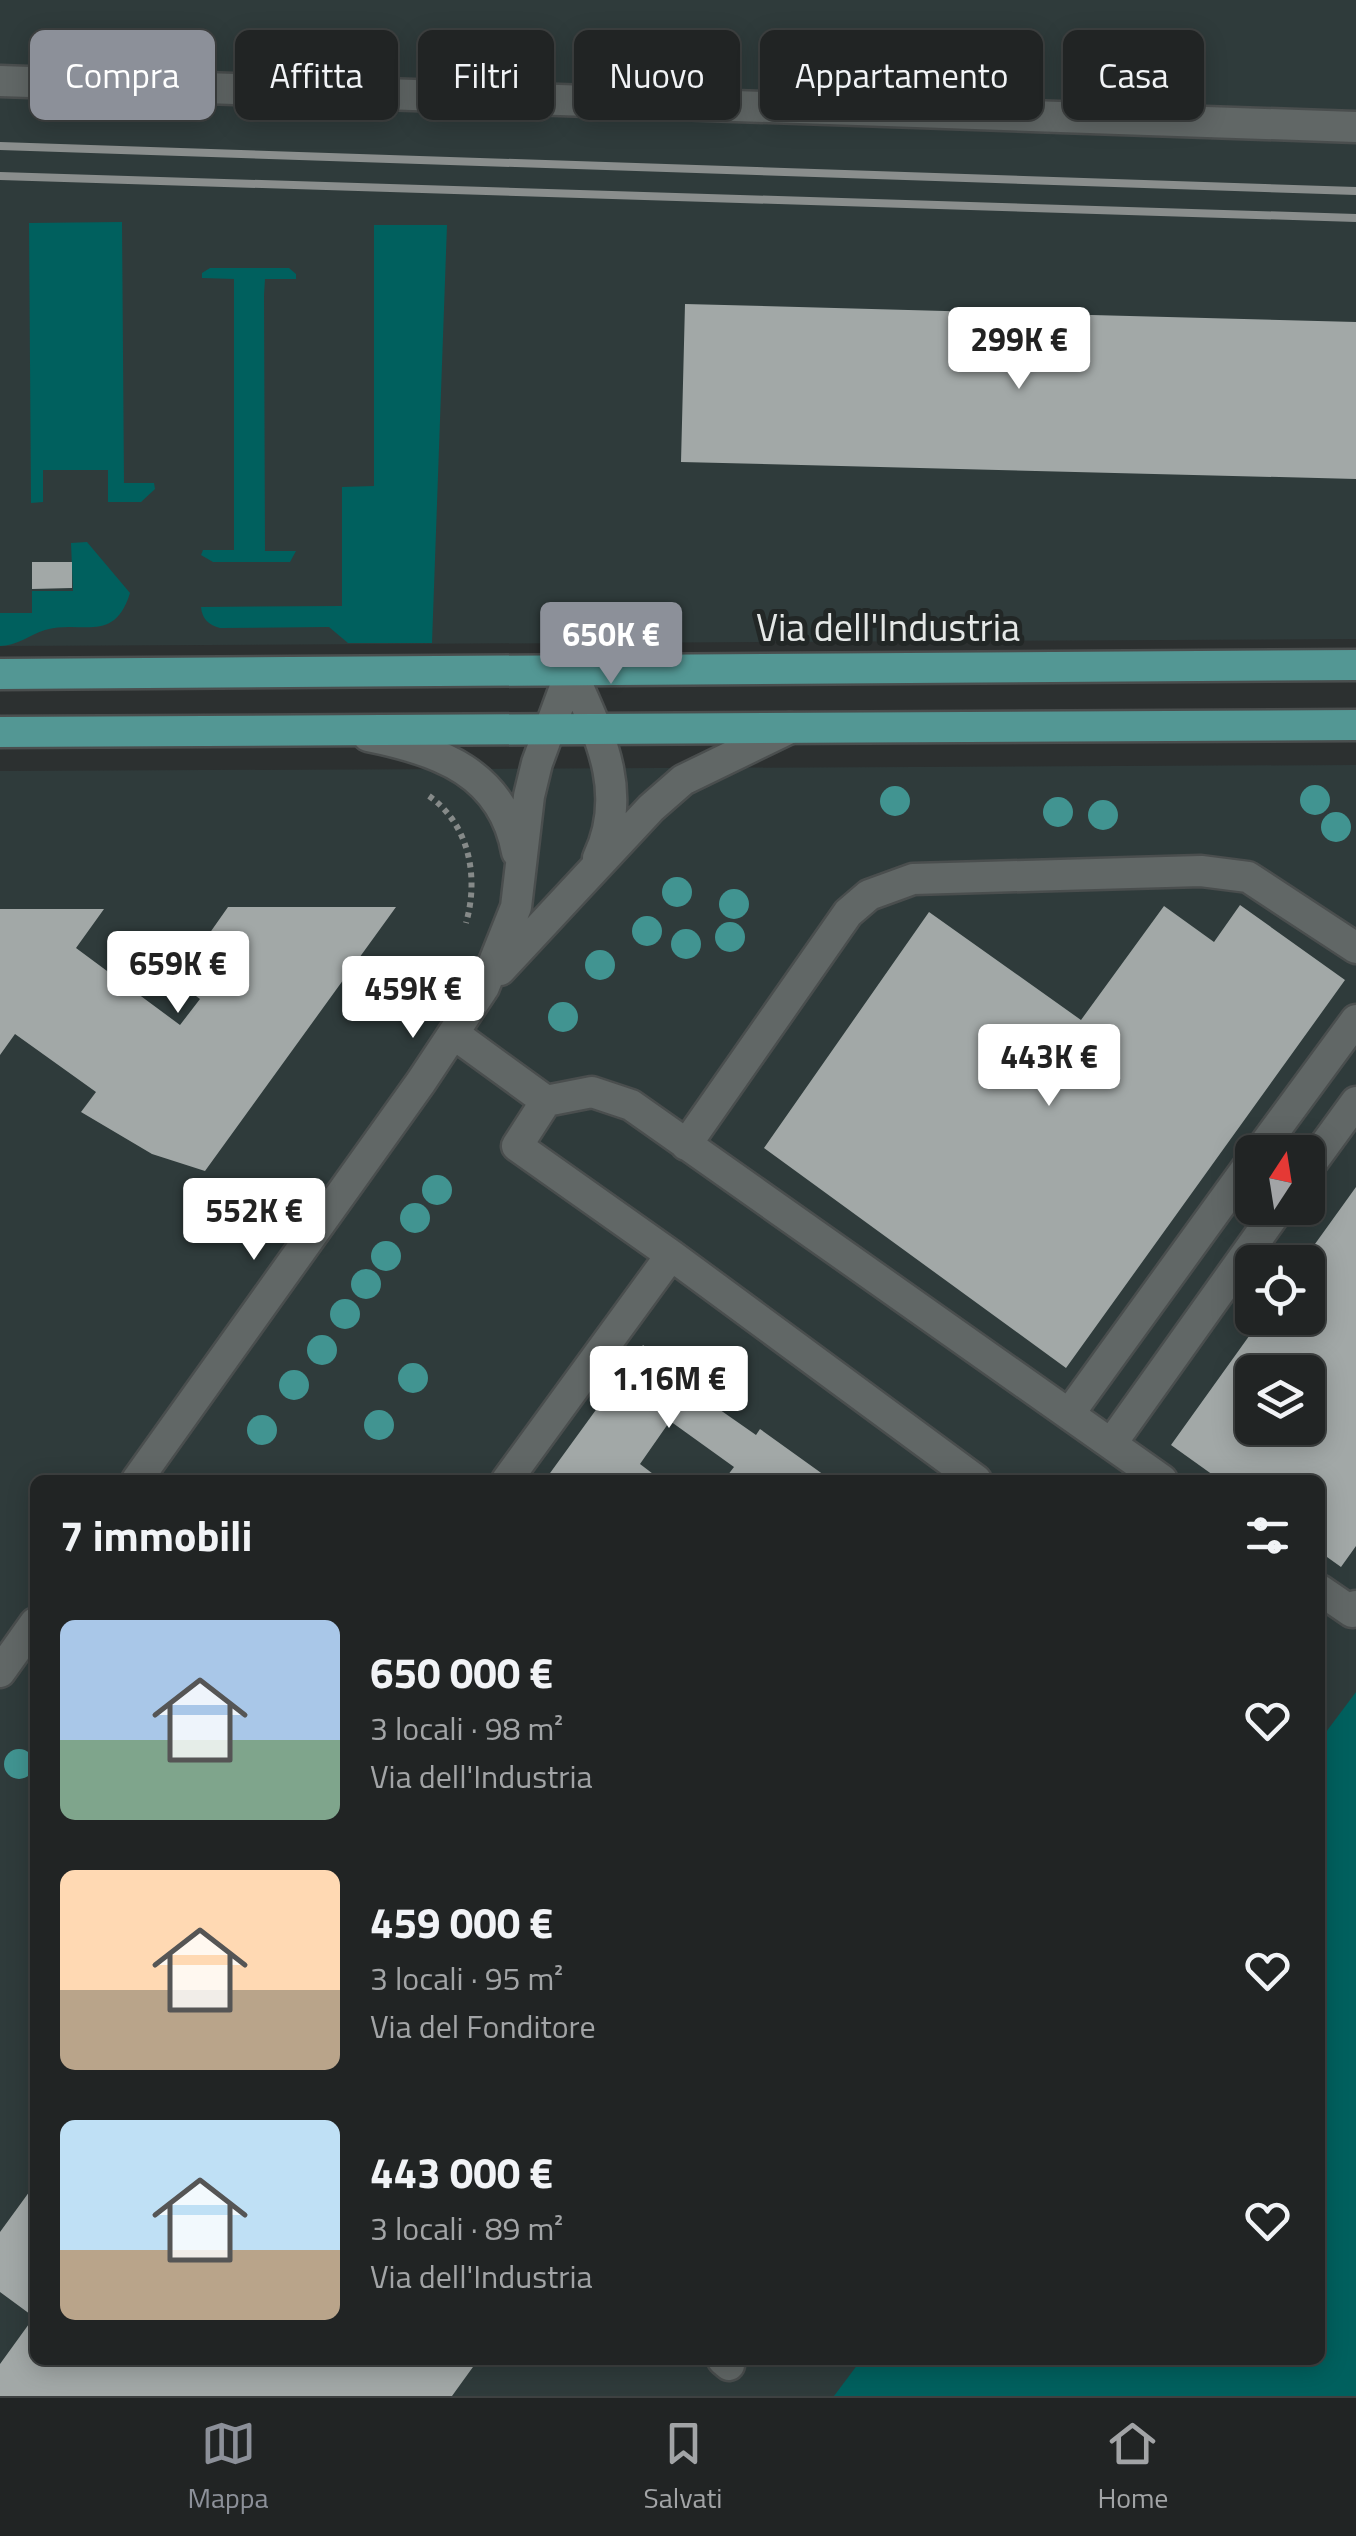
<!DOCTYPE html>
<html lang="it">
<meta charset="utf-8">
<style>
:root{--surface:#212424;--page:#2d3031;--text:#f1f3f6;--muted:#a2a4a6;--line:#3e4141;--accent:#8c9099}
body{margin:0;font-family:"Titillium Web",sans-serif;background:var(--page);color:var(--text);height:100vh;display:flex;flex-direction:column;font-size:38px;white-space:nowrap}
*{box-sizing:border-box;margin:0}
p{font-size:32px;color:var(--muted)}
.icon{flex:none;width:55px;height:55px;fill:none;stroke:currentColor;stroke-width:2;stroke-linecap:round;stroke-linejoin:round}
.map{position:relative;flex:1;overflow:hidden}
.drawer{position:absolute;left:30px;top:1475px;width:1295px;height:890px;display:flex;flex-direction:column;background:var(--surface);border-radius:15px;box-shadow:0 5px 25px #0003,0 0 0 2px var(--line)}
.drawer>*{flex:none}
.top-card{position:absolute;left:30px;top:30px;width:1298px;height:90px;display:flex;gap:20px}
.needle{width:65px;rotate:12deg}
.controls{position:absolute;left:1235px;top:1135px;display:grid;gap:20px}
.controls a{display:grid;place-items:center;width:90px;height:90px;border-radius:15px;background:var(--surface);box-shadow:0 5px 25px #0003,0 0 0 2px var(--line);font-size:50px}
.price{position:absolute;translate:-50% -85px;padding:0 22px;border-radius:10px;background:#fff;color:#222;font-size:32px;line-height:65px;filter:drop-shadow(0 2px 5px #0008)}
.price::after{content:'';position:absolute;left:50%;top:60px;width:30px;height:22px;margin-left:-15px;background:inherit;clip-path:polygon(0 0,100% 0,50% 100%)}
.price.current{background:var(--accent);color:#fff}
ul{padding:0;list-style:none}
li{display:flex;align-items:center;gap:30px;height:250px;padding:0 30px}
li span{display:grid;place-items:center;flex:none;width:280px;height:200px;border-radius:15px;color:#555}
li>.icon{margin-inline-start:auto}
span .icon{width:120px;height:120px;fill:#fffc;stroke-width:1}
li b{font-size:42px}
h2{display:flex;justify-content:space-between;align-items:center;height:120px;padding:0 30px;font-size:42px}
.chip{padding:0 35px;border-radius:15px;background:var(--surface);box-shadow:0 5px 25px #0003,0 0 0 2px var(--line);font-size:35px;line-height:90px}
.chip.current{background:var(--accent);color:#fff}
.tab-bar{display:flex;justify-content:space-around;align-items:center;height:140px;border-top:2px solid var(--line);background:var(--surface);font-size:28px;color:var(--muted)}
.tab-bar a{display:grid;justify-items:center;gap:5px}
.tab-bar .current{color:var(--accent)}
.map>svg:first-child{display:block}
.built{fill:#2f3b3b;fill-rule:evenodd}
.green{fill:#00605e}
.building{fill:#a2a8a7;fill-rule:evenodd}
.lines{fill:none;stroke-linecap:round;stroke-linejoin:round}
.minor-casing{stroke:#4a4e4e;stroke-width:35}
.major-casing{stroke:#4a4e4e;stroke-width:35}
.path{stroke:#868a89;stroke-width:6;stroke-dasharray:5 5;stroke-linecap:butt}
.minor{stroke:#616766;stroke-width:30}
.major{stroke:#539794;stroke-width:30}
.rail{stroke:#8a8e8d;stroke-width:8}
.tree{fill:#419491}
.labels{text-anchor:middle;stroke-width:10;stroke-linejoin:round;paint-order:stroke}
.street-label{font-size:38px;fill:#e5e8e7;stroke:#222726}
</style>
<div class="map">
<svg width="1356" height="2396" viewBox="0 0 1356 2396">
<rect width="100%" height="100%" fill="#2c3030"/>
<path class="built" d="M0,0H1356V639L0,646Z
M1356,765V2396H0V771ZM1252,1152H1308V1208H1252ZM1252,1262H1308V1318H1252ZM1252,1372H1308V1428H1252ZM35,1480H1320V2360H35Z"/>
<path class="green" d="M122,222L124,483H154L155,489L141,502H108V470H43V502L31,503L29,223Z
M374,225H447L432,643H348L329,627L220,628C209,625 202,619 201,607L342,606V487L374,486Z
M210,268H289L296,274V279H265L264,295L265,551H296L290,562H213L201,555L203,550H234V279L202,278V273Z
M87,542L130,593C114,645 81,619 45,630C30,635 16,646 0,646V613H32V591H73L71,543Z
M1356,1692V2396H834L861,2360H1320V1740Z"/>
<path class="building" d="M685,304L1356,322V479L681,462Z
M32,562H72V588L32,589Z
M1240,905L1345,980L1066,1368L764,1148L929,912L1081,1020L1164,906L1214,942Z
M228,907H396L205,1171L152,1154L81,1112L96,1092L15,1034L0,1055V909H104L76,948L180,1025L200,999L176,981Z
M1356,1187V1546L1341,1567L1320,1552V1480H1220L1171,1445L1262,1318H1308V1262H1302ZM1252,1372H1308V1428H1252Z
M643,1345L697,1385L693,1391L756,1435L760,1429L831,1480H724L734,1467L670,1421L640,1464L661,1480H545Z
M35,2184V2360H478L452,2396H0V2364L34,2317L0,2292V2232Z"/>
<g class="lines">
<g class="minor-casing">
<path id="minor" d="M0,81L1356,127
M571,671C598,732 630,791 598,858
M368,736C439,750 503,773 517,852
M500,970L651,808L683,780L790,728
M454,1034L546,1101
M686,1145L848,913L869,895L913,879L1201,871L1248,877L1356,948
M1259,1152L1356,1020
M1308,1168L1356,1102
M1069,1414L1252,1161
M1111,1444L1279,1208
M137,1480L421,1082L484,987L516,907L529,796L537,763L571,671
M507,1480L671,1255
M976,1480L671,1255L517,1146L546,1101L592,1092L631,1105L1162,1480
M1320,1590L1352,1612L1356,1606
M0,1672L35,1623
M723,2360L729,2365"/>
</g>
<g class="major-casing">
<path id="major" d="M0,674L1356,665
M0,732L1356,725"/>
</g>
<path class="path" d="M429,796C470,825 479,878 466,923"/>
<use href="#minor" class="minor"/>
<use href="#major" class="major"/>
<path class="rail" d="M0,146L1356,191
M0,176L1356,218"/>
</g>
<g class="tree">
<circle cx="1315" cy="800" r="15"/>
<circle cx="895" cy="801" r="15"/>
<circle cx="1058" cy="812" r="15"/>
<circle cx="1103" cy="815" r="15"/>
<circle cx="1336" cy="827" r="15"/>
<circle cx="677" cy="892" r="15"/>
<circle cx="734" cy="904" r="15"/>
<circle cx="647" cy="931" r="15"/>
<circle cx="730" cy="937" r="15"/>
<circle cx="686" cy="944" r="15"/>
<circle cx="600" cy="965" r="15"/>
<circle cx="563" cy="1017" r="15"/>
<circle cx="437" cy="1190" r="15"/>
<circle cx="415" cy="1218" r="15"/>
<circle cx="386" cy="1256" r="15"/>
<circle cx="366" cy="1284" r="15"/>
<circle cx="345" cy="1314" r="15"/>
<circle cx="322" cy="1350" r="15"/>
<circle cx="413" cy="1378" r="15"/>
<circle cx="294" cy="1385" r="15"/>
<circle cx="379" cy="1425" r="15"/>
<circle cx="262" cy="1430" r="15"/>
<circle cx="19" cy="1764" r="15"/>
</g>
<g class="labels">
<g class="street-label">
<text x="888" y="641">Via dell'Industria</text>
</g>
</g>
</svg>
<div class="controls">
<a><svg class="needle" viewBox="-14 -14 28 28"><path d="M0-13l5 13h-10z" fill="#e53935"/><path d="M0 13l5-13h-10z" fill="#a2a4a6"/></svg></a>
<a><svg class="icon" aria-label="locate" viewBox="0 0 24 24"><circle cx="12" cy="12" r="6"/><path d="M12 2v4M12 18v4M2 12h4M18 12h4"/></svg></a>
<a><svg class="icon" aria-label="layers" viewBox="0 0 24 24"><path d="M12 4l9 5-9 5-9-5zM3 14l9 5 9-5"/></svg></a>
</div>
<b class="price" style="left:1019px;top:392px">299K €</b>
<b class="price current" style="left:611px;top:687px">650K €</b>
<b class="price" style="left:178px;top:1016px">659K €</b>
<b class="price" style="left:413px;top:1041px">459K €</b>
<b class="price" style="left:1049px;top:1109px">443K €</b>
<b class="price" style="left:254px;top:1263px">552K €</b>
<b class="price" style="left:669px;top:1431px">1.16M €</b>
<div class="top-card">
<a class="chip current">Compra</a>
<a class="chip">Affitta</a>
<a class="chip">Filtri</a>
<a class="chip">Nuovo</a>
<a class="chip">Appartamento</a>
<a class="chip">Casa</a>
</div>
<section class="drawer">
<h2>7 immobili<svg class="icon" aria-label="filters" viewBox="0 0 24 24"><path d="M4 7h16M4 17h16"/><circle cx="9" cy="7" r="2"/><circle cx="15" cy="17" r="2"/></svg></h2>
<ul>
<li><span style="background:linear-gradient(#a9c7e8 60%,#7fa58c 0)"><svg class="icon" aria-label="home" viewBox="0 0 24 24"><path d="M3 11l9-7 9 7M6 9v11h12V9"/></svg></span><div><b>650 000 €</b><p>3 locali · 98 m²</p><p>Via dell'Industria</p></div><svg class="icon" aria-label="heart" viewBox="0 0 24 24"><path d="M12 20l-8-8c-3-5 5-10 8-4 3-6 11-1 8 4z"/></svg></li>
<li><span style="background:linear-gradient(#ffd9b3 60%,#b9a48a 0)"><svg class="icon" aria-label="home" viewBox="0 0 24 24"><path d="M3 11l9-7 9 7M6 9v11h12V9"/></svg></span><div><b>459 000 €</b><p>3 locali · 95 m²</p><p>Via del Fonditore</p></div><svg class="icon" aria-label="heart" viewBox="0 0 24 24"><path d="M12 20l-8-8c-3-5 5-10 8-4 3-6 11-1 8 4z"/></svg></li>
<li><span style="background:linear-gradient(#bfe0f5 65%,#b9a48a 0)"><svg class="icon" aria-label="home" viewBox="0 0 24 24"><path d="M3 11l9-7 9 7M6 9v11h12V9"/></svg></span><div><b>443 000 €</b><p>3 locali · 89 m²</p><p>Via dell'Industria</p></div><svg class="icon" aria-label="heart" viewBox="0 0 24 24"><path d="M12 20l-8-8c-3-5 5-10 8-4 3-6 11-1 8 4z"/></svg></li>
</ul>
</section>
</div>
<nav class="tab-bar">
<a class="current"><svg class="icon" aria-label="map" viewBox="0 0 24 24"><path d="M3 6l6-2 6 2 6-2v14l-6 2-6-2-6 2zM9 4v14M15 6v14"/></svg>Mappa</a>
<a><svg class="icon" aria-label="saved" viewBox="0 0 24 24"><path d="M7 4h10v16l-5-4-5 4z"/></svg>Salvati</a>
<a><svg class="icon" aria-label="home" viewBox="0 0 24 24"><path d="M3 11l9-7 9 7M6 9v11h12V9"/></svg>Home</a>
</nav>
